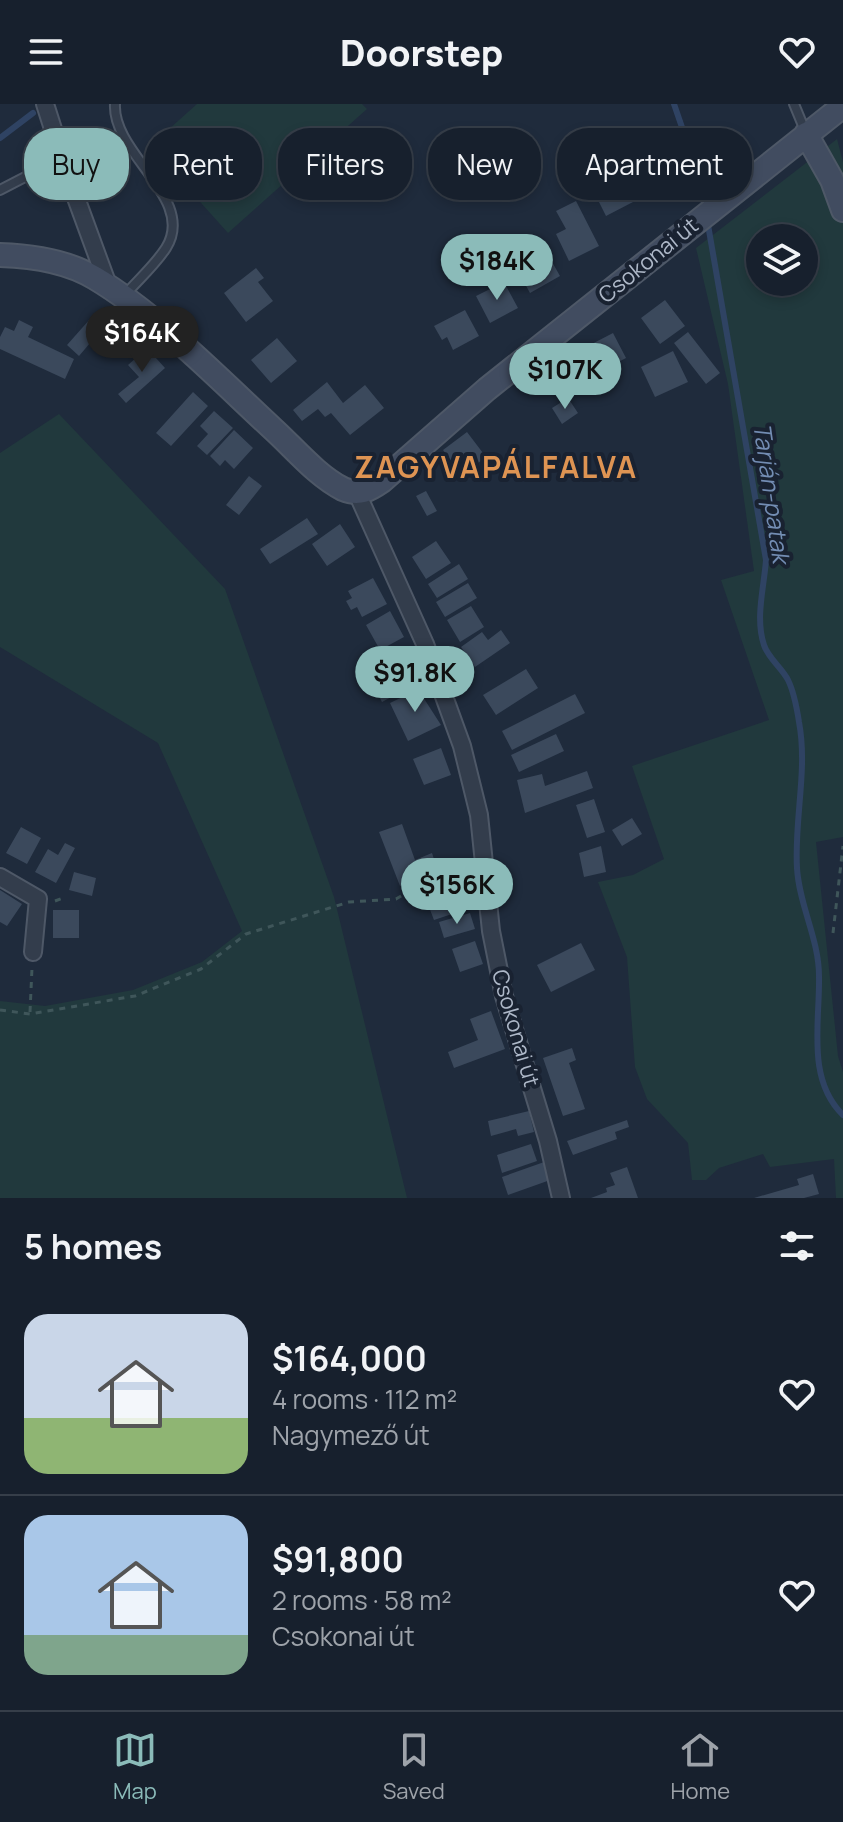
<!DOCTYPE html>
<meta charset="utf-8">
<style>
:root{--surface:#17202d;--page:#202835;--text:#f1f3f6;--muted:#9ea3aa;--line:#363e49;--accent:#8bbbb9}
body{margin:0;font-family:Manrope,sans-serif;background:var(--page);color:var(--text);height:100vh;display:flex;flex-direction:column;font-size:30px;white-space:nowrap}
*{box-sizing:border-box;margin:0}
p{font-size:26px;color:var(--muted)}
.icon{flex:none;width:44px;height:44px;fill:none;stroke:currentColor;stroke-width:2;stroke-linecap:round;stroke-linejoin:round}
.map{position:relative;height:1094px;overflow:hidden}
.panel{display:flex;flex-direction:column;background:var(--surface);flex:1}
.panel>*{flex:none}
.top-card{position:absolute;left:24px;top:24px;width:796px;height:72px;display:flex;gap:16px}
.buttons{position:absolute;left:746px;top:120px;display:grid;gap:16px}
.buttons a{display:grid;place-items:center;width:72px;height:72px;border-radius:50%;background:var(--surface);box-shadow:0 4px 12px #0003,0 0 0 2px var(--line);font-size:40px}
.price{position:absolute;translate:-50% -68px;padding:0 18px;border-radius:28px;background:var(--accent);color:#111;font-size:26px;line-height:52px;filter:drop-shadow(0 2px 4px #0008)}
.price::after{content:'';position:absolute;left:50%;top:48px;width:24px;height:18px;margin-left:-12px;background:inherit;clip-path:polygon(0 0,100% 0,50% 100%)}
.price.active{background:#222;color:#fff}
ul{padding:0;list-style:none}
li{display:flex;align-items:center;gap:24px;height:200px;padding:0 24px}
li+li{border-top:2px solid var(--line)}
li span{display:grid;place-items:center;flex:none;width:224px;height:160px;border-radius:24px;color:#555}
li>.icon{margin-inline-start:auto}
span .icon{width:96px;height:96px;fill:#fffc;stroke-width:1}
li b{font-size:34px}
h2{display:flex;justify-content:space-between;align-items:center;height:96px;padding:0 24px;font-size:34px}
.pill{padding:0 28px;border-radius:32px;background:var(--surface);box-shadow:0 4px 12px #0003,0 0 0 2px var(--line);font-size:28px;line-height:72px}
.pill.active{background:var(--accent);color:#111}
header{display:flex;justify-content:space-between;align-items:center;height:104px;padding:0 24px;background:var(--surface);font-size:36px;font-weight:800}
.tabs{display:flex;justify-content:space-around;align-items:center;height:112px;border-top:2px solid var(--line);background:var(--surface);font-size:22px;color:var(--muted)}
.tabs a{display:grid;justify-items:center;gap:4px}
.tabs .active{color:var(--accent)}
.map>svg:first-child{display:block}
.green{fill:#21393d;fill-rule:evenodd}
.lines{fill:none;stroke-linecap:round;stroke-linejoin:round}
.stream{stroke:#2f4363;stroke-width:6}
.building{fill:#3b495c}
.lane-casing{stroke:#4e5867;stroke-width:12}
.street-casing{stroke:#4e5867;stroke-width:20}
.secondary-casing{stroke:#4e5867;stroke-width:26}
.path{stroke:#3f565a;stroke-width:3;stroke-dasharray:6 6;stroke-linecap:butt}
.lane{stroke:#333d4c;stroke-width:8}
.street{stroke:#333d4c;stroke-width:16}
.secondary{stroke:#414c60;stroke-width:22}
.labels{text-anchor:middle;stroke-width:8;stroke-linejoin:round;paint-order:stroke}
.street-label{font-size:22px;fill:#aeb8c8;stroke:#192231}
.water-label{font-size:24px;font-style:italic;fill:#738db3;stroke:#192231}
.district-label{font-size:30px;font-weight:bold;letter-spacing:2px;fill:#de9453;stroke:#192231}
</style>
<header><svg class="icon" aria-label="menu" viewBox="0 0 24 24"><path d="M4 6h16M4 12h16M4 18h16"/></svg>Doorstep<svg class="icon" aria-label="heart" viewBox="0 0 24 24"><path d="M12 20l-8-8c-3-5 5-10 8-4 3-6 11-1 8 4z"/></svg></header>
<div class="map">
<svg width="843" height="1094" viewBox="0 0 843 1094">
<rect width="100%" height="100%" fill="#1f2b3c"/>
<path class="green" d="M197,0H362L367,5L228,129L150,42Z
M837,35L843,58V733L816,738L838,952L843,968V1094H836L834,1055L770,1063L763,1050L719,1064L706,1076H692L688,1039L647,995L635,963L627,853L598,778L633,771L664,755L632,662L769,616L721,476L754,467L728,280L696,144ZM760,134H804V178H760Z
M59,310L225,485L334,793L407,1094H0V897L45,902L133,886L202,858L242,827L158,639L0,543V349Z"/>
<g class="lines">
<path class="stream" d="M674,0L697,67L705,104
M0,34L33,9
M707,115L766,456C764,484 755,514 764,541C768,554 782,564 788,576C794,588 797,605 799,618C808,666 794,716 797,764C799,801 819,835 819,872C820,918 806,975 843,1011"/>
</g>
<path class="building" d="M610,71L615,79L621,76L633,98L606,112L595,90L603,85L599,77Z
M576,97L599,142L569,157L556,130L566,125L556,107Z
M538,133L560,172L530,189L519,169L530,164L519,143Z
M256,164L264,174L258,178L273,197L246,218L224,189Z
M504,178L518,204L490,219L476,192Z
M665,196L685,222L660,240L641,214Z
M465,206L479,232L453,246L447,233L442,236L434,222Z
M90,215L102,225L79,252L67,241Z
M19,216L33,223L28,233L74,255L65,275L0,245V233L5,223L14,227Z
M688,228L720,269L706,280L674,239Z
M613,229L626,254L599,268L586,243Z
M277,234L297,257L271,279L251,256Z
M147,244L165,264L126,299L118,290L139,273L128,261Z
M673,247L688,278L655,293L641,263Z
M564,257L578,277L558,291L545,271Z
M327,278L343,299L365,281L384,304L350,331L331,309L325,313L318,305L302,317L293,306Z
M193,288L208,302L171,342L156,329Z
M568,294L578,309L562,320L552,304Z
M214,307L233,324L207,351L197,342L208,330L200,322Z
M234,326L253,344L234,365L225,356L220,362L210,352Z
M467,328L486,353L462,371L443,346Z
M249,372L262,382L239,411L226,401Z
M426,387L437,407L427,412L416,392Z
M307,414L318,430L270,460L260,445Z
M340,420L355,443L327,462L312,440Z
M436,437L451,459L426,475L412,453Z
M459,460L468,475L437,494L428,480Z
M373,474L387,500L362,513L357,503L351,506L346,497L352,494L348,487Z
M468,479L477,494L445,513L436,498Z
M471,502L484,523L460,538L447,516Z
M390,507L404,533L380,546L366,521Z
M501,526L510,539L475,563L461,543L482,528L488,536Z
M411,548L423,576L382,598L369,573L377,569L382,578L399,569L393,559Z
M526,565L538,584L496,611L483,591Z
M423,583L427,592L423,593L441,621L408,637L390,599Z
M575,590L585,609L512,646L502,627Z
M556,630L564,647L519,668L511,651Z
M441,644L451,671L424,681L413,655Z
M587,667L593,684L525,709L517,676L542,670L545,682Z
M594,695L605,728L587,734L576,701Z
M632,714L642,730L622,742L612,726Z
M402,720L415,756L432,749L438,767L400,782L379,728Z
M21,723L41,734L27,760L6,749Z
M65,739L75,744L56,779L35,768L48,745L58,751Z
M601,742L606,768L584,773L579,749Z
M74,768L96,774L92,792L69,786Z
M0,786L22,800L7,822L0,818Z
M448,797L452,810L434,816L429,803Z
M53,806H79V834H53Z
M470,809L475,825L444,834L439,818Z
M475,837L483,860L460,868L452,845Z
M581,839L595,866L551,888L537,861Z
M491,907L505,945L454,964L448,948L478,936L470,915Z
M572,944L576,956L569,959L585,1005L563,1012L543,954Z
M529,1007L534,1028L518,1032L516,1025L491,1032L488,1017Z
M627,1016L629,1023L615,1028L617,1035L573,1051L567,1037Z
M531,1040L537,1057L502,1069L497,1051Z
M547,1057L553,1075L508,1091L502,1073Z
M627,1063L638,1094H591L607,1088L606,1084L615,1081L610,1069Z
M813,1070L819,1090L804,1094H754L799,1081L797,1075Z"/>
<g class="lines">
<g class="lane-casing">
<path id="lane" d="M115,0C112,50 197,95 166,144C155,161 138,176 125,191
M794,0L806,29
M0,86L27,72H68"/>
</g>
<g class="street-casing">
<path id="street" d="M45,0L68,72L109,184
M357,389L425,540L462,642L479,711L491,827L504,892L548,1037L561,1094
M0,773L38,795L33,848"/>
</g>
<g class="secondary-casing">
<path id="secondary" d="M806,30L832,76L843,106
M0,151C32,152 67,157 95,174C157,211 219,275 273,325C294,344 317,372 343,385C359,392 369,386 382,377L487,285L843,2"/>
</g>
<path class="path" d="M55,797L66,793
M833,829L843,742
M0,906L30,910L135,892L201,865L246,830L349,798L396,795L413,785L467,768
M30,908L32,864"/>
<use href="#lane" class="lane"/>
<use href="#street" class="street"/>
<use href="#secondary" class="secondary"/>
</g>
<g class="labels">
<g class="street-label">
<text transform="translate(648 156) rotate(-39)" y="8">Csokonai út</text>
<text transform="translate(516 924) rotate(74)" y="8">Csokonai út</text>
</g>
<g class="water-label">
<text transform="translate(771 389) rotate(82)" y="8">Tarján-patak</text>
</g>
<g class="district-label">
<text x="496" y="374">ZAGYVAPÁLFALVA</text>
</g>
</g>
</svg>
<div class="buttons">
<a><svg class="icon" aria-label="layers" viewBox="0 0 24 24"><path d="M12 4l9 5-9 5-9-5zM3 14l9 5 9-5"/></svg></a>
</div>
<b class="price" style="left:497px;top:198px">$184K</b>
<b class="price active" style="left:142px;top:270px">$164K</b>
<b class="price" style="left:565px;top:307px">$107K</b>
<b class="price" style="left:415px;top:610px">$91.8K</b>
<b class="price" style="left:457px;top:822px">$156K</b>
<div class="top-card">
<a class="pill active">Buy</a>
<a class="pill">Rent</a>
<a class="pill">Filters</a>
<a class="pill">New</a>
<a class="pill">Apartment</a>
</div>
</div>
<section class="panel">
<h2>5 homes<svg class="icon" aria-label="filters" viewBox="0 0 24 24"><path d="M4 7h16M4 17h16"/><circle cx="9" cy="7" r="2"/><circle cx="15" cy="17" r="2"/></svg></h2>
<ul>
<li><span style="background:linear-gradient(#c9d6e8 65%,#8fb573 0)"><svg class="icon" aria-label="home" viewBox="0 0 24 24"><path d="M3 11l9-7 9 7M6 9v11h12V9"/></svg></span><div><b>$164,000</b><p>4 rooms · 112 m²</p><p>Nagymező út</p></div><svg class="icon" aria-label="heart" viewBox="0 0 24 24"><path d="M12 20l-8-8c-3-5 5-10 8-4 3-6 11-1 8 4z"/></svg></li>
<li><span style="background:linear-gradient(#a9c7e8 75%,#7fa58c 0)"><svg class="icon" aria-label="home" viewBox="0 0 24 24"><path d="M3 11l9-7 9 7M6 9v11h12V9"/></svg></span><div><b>$91,800</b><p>2 rooms · 58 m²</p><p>Csokonai út</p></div><svg class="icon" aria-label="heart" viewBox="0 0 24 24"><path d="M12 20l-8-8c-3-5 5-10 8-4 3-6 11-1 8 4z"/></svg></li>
</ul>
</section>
<nav class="tabs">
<a class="active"><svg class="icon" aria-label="map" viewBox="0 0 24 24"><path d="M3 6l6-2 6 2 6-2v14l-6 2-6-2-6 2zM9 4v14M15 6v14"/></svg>Map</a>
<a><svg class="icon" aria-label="saved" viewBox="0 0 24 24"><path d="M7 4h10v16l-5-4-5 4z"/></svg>Saved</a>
<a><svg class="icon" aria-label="home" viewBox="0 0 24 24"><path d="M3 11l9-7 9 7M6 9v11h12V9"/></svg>Home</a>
</nav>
